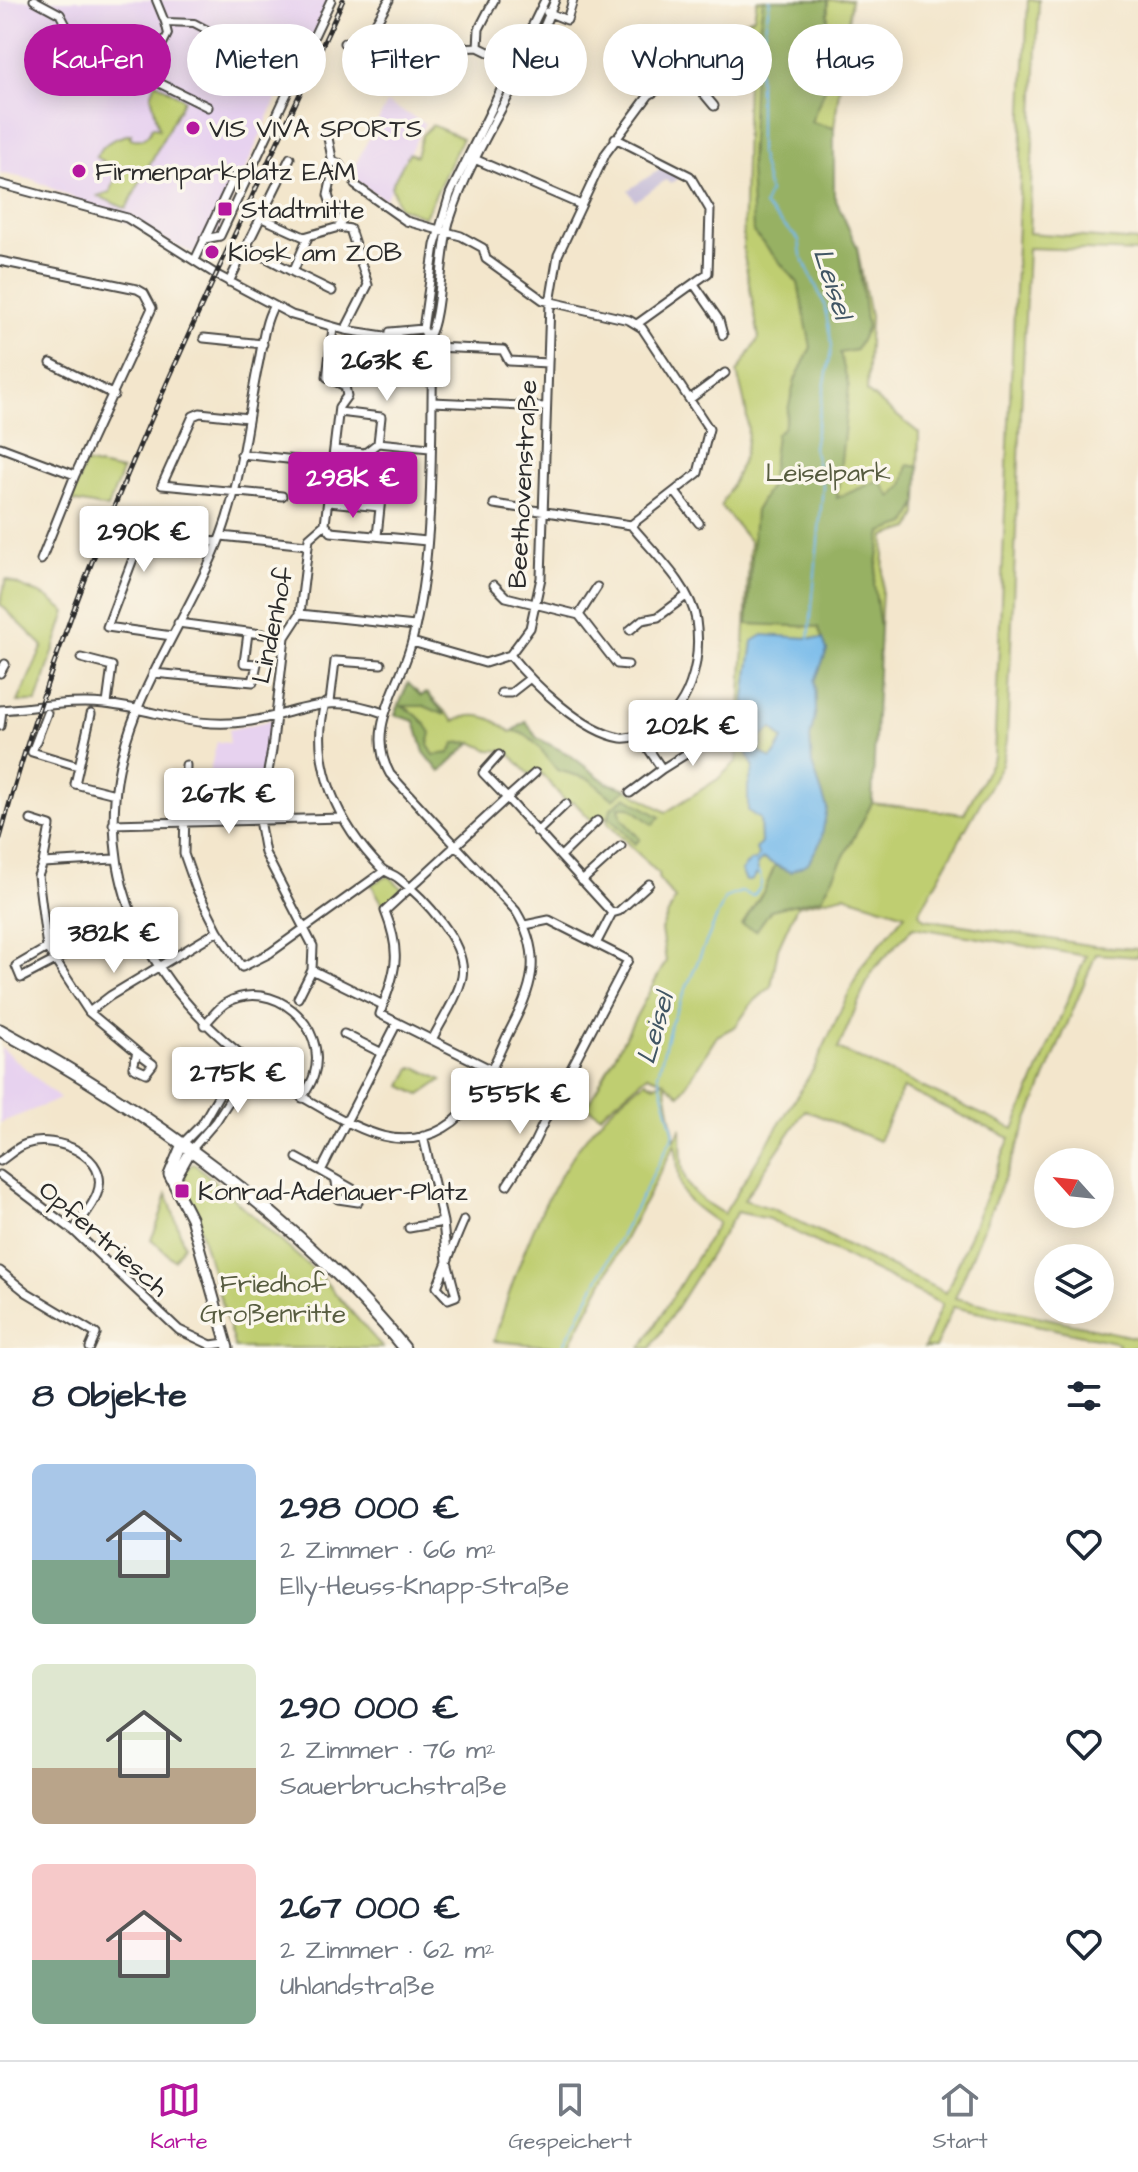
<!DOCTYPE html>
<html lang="de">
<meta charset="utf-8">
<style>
:root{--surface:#fff;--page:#f6f6f7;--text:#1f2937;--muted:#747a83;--line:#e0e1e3;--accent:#b5179e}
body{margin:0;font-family:"Architects Daughter",sans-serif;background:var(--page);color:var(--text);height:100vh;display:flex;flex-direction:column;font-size:30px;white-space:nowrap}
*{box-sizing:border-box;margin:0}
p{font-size:26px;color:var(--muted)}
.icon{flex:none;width:44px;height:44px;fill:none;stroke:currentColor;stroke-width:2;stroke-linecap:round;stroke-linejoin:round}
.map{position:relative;height:1348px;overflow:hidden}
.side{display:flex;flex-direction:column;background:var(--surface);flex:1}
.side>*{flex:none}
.banner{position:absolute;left:24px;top:24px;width:1090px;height:72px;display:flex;gap:16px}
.needle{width:52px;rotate:297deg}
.controls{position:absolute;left:1034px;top:1148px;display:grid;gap:16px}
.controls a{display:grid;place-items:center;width:80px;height:80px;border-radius:50%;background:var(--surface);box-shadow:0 4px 20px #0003;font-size:40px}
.price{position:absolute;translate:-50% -68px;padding:0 18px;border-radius:8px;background:#fff;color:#222;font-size:26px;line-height:52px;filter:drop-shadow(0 2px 4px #0008)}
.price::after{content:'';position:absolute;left:50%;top:48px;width:24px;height:18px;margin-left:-12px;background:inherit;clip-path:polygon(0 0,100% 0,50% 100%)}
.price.active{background:var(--accent);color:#fff}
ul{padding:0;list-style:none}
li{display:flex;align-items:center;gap:24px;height:200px;padding:0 32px}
li span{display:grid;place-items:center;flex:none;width:224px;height:160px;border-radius:12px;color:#555}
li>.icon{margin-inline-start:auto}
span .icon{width:96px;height:96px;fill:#fffc;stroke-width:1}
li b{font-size:34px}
h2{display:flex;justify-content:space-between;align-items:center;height:96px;padding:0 32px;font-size:34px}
.chip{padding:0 28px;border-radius:36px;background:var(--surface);box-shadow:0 4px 20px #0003;font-size:28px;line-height:72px}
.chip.active{background:var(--accent);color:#fff}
.tab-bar{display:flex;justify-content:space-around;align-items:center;height:112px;border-top:2px solid var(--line);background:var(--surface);font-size:22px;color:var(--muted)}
.tab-bar a{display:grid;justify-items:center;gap:4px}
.tab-bar .active{color:var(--accent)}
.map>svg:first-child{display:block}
.built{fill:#e7d2ef}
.industrial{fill:#c8bfd8}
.green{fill:#bfce71;stroke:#757c4e;stroke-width:2;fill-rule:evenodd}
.forest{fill:#97b163;stroke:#616e47;stroke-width:2}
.water{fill:#74b9ea;stroke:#50728a;stroke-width:2;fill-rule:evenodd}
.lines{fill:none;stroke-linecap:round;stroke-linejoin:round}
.stream{stroke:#74b9ea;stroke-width:2}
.minor-tunnel{stroke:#cbc1ac;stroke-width:7;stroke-dasharray:7 3.5;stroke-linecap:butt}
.pedestrian-casing{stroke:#494743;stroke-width:10}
.minor-casing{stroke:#494743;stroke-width:11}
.tertiary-casing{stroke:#494743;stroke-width:13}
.secondary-casing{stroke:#494743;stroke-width:15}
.pedestrian{stroke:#fff;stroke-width:6}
.minor{stroke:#fff;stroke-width:7}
.tertiary{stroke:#fff;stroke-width:9}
.secondary{stroke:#fff;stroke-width:11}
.rail-casing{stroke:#2b2b2b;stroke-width:5}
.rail{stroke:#fbf7ec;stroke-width:2;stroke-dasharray:6;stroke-linecap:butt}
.poi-dot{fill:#b5179e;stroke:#fbf7ec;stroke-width:3}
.labels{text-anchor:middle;stroke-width:7;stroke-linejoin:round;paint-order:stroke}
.poi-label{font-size:26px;fill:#2b2b2b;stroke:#fbf7ec;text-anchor:start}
.park-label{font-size:26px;fill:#575c40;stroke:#fbf7ec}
.street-label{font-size:26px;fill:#2b2b2b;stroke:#fbf7ec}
.water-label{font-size:28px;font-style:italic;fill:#415664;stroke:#fbf7ec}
</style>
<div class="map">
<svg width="1138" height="1348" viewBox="0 0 1138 1348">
<rect width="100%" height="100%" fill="#fbf7ec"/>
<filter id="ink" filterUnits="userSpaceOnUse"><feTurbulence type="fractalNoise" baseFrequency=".0125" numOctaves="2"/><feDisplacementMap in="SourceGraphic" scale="16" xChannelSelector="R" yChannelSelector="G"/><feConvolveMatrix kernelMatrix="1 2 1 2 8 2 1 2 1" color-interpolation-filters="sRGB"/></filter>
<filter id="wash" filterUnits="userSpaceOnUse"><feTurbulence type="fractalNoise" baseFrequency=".006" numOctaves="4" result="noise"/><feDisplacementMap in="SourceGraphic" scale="32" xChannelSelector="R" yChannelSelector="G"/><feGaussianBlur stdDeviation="1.8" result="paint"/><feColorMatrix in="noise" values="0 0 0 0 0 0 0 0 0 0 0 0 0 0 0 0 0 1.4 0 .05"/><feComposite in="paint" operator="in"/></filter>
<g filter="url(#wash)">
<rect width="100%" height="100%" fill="#f3e6cc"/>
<path class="built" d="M0,0H329L305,55L296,54L206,259L34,180L0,173Z
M387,103L425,123L385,200L349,177Z
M272,720L254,819L213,817L218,776L209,774L217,742L229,743V730Z
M1,1047L60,1099L0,1123Z"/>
<path class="industrial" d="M665,166L681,176L670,184L666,180L635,201L628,190Z"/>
<path class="green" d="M757,0H851L834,128V196L857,247L870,316L867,392L919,433L917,514L911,528L885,536L880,628L824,893L872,803L964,814L994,757L1028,0H1039L1029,233L1138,241V252L1028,248L1007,740L1002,764L919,913L925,919L1094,946L1138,949V957L1096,954L955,1298L1138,1338V1348H1118L1119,1343L953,1307L935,1348H924L942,1304L769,1219L737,1212L651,1348H641L718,1223C672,1192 683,1194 675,1144L568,1348L494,1341C523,1246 560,1138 646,1081L655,1085L663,1081L648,1075L600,1115L587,1107L666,961L661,930L675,899L658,878L659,874L608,824L607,817L592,821L574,802H566L540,772L529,774L507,751L489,750L472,742L440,772L424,752L415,721L395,715L408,683L421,696L427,693L454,721C476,710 492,717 511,732L526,722L537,738L570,755L607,783L627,789L666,812L718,779L737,761L750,542L721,506C751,448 755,437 737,373L759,338L743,250L747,75L738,70L735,45L743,21L754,17ZM844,895L905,914L861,967L814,1068L724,1214C679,1187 682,1179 681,1128L675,1140L665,1083L680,1095L717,1036L736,1026L752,1003L771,987L778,948L797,906ZM913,927L1086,956L1014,1129L838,1049L872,971ZM903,1088L1010,1138L946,1293L773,1209L744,1200L805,1110L879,1141Z
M259,51L300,58C296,70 292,81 281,89Z
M156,82L184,99L126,209L98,196L110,192L117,175L113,167L96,157C104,142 114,138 131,134L130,138C142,142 148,137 153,126L159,129L151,95Z
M432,125L462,138L425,217L399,207L391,186L409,153L416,156L422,135Z
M85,463L122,471L108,508L71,501Z
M6,580L47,597L66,612L37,702H18L43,646L0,604Z
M389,876L403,889L385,908L371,884Z
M411,1068H418L442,1080L420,1095L402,1086Z
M194,1163L321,1277L383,1348H235L183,1172Z
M167,1194L184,1245L174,1260L151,1239C159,1225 162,1210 167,1194Z"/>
<path class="forest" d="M763,0H828L827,84L811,122L834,128V196L857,247L867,328L856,350L840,353L849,387L837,498L879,480L892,497L903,486L908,465L919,467L918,502L907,524L882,532L874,584L880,628L872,803L822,898L771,910L756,931L742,925L765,889L775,865L790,872L827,808L812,764L810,738L816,710L815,681L827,650L818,627L747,624L755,511L770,486L776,434L784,427L795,380L811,347L798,283L753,232L750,166L754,66Z
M408,683L421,696L427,693L445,715L424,706H401C414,711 424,721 431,733L428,745L434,755L450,753L455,743L472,742L440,772L424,752L415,721L395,715Z
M526,722L537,738L570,755L607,783L627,789L613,799L589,779L557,770C546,757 531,732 513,731Z
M626,797L660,817L653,825L630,807H619L622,819L640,839L635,844L609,817L611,808Z"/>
<path class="water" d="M763,635L823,639L827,650L815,681L816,710L810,738L812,764L827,808L821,841L808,863L790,872L763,859L757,864L758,873L751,881H746L741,871L750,861H755L758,856L756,849L761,843L760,819L748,811V786L754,767C733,736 749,678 753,641ZM772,728L783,740L772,759L760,752L762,737Z"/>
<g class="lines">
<path class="stream" d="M770,0L759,62V151L769,192L764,206L799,240L801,255L824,303L832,346L813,447L823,486L809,640
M562,1348L674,1134L658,1074L670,1026L725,898L741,892L753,896C761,888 764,883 758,872"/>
</g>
</g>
<g filter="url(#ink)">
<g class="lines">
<path class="minor-tunnel" d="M315,462L325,463"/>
<g class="pedestrian-casing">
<path id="pedestrian" d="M156,0L165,22L194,23L238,46L252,49
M147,70L151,68L168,34L165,22"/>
</g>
<g class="minor-casing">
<path id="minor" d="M34,0L60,14L68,29L114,53L124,63L146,68L151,79L208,107
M547,12L567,20L573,0
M344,43L390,63L439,49L478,47L519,67
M478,47L479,29L494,0
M370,54L369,35L389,0
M328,138L333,163
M615,138L690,176L710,210L708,273L637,324
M472,158L579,204
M327 169a7 7 0 1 1 14 0a7 7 0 1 1-14 0Z
M332,176L328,195L331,204L345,211L339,227L350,229L368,285L345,330
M0,184L127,218L217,275L292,315L345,330L417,341L429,336
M355,185L406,221L461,236L483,248L486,259L543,300L629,320L642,328L709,429L698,473L631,525
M260,217L304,237L339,227
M308,237L293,272L332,291
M204,239L220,236L331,0
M246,247L293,272
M195,260L236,173L246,178
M0,261L137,289L144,293L152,308L75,475L41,560
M229,282L290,158
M694,284L719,320L723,335
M273,307C263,325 262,350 257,370C246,425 241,482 221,535C188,623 122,702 115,799C104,943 206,1044 323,1109C361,1130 401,1153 444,1128C478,1109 493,1065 509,1032C532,988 544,957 516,911L390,774C364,728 401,686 412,641C436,546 430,444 433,347L423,329
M423,329L435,245L450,194L545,0
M390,332L423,329
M429,336C440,321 441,250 449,222C474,143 526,77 555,0
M204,338L263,344
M433,347L503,350L509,361L548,363
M51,363L114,395
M690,399L725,373
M432,402L546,407
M339,412L381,417L378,443
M248,418L200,413L193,416L162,485L282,496
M0,447L75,475
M335,450L365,453L378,443L430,448
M241,454L315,462
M675,492L699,523
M329,502L380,507
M494,504L631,525C652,551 691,586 696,620C702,661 690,713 650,730C642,734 630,739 621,738C583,732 533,684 510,655
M325,524L331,532L427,541
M221,536L307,545
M377,536L382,489
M494,585L506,597L579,615L617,664L628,665
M300,614L415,626
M579,615L597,587
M178,623L285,637
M630,630L642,620L658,617L686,596
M172,636L107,627L142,535L218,542
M412,642L485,663L510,655L530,628L541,578L550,303L558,255L606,153L649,95L667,84L685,82L699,88L714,106
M81,658L112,666L107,704
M0,673L5,664
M153,673L253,682L257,664L244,663L248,633
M501,693H511L529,679
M330,702L335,661L381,664
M325,703C309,765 339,825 382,869C387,873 393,874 398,878C423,897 468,944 462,977C458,997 442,1020 433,1038
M0,710C34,708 71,700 105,704C160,710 192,730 251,721C303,712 329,692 383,713
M47,713L32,752L78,766
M91,714L75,784L115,794
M0,726L2,710
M639,735L662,769L702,744L698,729L681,707
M499,755L483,773L507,798L535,773
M186,765L184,854L196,888L218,931
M630,793L662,769
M31,820L50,826L43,863L114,859
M113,824L343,818
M537,832L566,804
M561,856L597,821
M43,863L38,876L47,948L16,966L21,978L69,953L73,941L67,933L47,935
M582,881L621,846
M612,913L619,911L649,884
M47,948L89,1012L137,1052L133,1067L146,1073L153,1064L137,1052
M312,970L383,1005L380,1014L554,1101L628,960L549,920L525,925
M298,998L312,970L313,946L265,853L259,820L272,750L285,637L300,614L309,538L325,524L339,407L347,396L345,386L327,377L333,328
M383,1005C398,967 400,949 385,911L507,798L612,913L596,944
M89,1012L110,996L218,931L242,967L270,953L384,871
M204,1025C211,1018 218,1008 226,1003C272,976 329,1026 314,1075C312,1083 306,1091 302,1098
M344,1034L382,1053
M423,1136L443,1222L447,1262L456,1296L448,1299L437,1287C446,1265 454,1242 464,1220
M182,1144L202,1124L224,1086L241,1081
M191,1150L216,1121L252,1065
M297,1158L321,1171
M0,1161C8,1156 17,1147 26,1144C55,1134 112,1156 97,1194C92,1207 81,1219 74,1231
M0,1175L74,1231L179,1330L211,1345L226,1343
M336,1181L338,1199L358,1202V1192L321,1171L397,1023
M507,1185L533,1145L554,1101
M409,1228L443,1222
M0,1271L26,1292L96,1334L90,1348"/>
</g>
<g class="tertiary-casing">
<path id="tertiary" d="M182,1144L169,1175L191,1218L228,1348
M176,1185L177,1175L191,1150"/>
</g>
<g class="secondary-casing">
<path id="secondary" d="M0,1030C143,1107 302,1220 404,1348"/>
</g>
<use href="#pedestrian" class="pedestrian"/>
<use href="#minor" class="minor"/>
<use href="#tertiary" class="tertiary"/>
<use href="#secondary" class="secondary"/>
<g class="rail-casing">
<path id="rail" d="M0,838C78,545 219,274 343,0"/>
</g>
<use href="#rail" class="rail"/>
</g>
</g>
<g class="poi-dot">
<circle cx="193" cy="128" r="8"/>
<circle cx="79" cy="171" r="8"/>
<rect x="217" y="201" width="16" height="16" rx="4"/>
<circle cx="212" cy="252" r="8"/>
<rect x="174" y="1183" width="16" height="16" rx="4"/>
</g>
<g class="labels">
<g class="poi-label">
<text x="209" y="137">VIS VIVA SPORTS</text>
<text x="95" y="180">Firmenparkplatz EAM</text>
<text x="241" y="218">Stadtmitte</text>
<text x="228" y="261">Kiosk am ZOB</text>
<text x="198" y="1200">Konrad-Adenauer-Platz</text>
</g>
<g class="park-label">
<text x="828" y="481">Leiselpark</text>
<text x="273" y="1292">Friedhof<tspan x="273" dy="30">Großenritte</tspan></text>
</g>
<g class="street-label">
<text transform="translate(522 484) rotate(-87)" y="9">Beethovenstraße</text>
<text transform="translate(272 625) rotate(-78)" y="9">Lindenhof</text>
<text transform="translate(104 1238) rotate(41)" y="9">Opfertriesch</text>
</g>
<g class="water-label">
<text transform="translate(834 283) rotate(72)" y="10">Leisel</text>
<text transform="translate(654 1028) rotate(-74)" y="10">Leisel</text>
</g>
</g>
</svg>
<div class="controls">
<a><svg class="needle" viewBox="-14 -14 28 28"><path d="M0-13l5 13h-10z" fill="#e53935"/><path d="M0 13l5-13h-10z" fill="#747a83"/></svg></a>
<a><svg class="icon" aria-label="layers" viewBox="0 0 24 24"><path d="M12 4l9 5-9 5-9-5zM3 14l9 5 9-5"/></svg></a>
</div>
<b class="price" style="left:387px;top:403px">263K €</b>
<b class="price active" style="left:353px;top:520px">298K €</b>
<b class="price" style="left:144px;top:574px">290K €</b>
<b class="price" style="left:693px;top:768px">202K €</b>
<b class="price" style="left:229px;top:836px">267K €</b>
<b class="price" style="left:114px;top:975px">382K €</b>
<b class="price" style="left:238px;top:1115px">275K €</b>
<b class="price" style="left:520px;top:1136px">555K €</b>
<div class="banner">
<a class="chip active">Kaufen</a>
<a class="chip">Mieten</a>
<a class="chip">Filter</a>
<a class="chip">Neu</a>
<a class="chip">Wohnung</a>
<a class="chip">Haus</a>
</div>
</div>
<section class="side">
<h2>8 Objekte<svg class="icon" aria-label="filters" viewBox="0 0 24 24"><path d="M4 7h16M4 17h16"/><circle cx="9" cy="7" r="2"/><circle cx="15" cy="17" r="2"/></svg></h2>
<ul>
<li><span style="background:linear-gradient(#a9c7e8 60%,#7fa58c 0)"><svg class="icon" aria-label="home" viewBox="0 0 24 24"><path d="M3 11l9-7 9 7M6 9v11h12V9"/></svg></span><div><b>298 000 €</b><p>2 Zimmer · 66 m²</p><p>Elly-Heuss-Knapp-Straße</p></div><svg class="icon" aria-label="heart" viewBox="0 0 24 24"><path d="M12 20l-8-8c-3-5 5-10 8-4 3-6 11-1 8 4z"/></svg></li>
<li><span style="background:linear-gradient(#dfe7d0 65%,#b9a48a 0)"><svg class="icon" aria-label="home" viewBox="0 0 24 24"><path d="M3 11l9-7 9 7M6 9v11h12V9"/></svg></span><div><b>290 000 €</b><p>2 Zimmer · 76 m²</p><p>Sauerbruchstraße</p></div><svg class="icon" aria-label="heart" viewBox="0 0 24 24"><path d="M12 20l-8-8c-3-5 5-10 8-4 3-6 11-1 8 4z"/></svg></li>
<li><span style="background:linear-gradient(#f6c9c9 60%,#7fa58c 0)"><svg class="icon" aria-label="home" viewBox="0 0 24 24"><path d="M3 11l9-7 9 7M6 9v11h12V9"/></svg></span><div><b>267 000 €</b><p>2 Zimmer · 62 m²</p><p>Uhlandstraße</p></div><svg class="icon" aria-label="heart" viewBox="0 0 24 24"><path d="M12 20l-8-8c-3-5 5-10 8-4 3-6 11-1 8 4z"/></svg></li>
</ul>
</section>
<nav class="tab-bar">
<a class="active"><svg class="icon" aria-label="map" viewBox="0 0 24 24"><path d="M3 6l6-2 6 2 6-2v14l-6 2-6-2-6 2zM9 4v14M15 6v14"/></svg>Karte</a>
<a><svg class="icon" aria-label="saved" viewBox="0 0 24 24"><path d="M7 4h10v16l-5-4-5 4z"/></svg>Gespeichert</a>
<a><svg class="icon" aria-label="home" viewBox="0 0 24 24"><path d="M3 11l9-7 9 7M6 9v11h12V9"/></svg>Start</a>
</nav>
